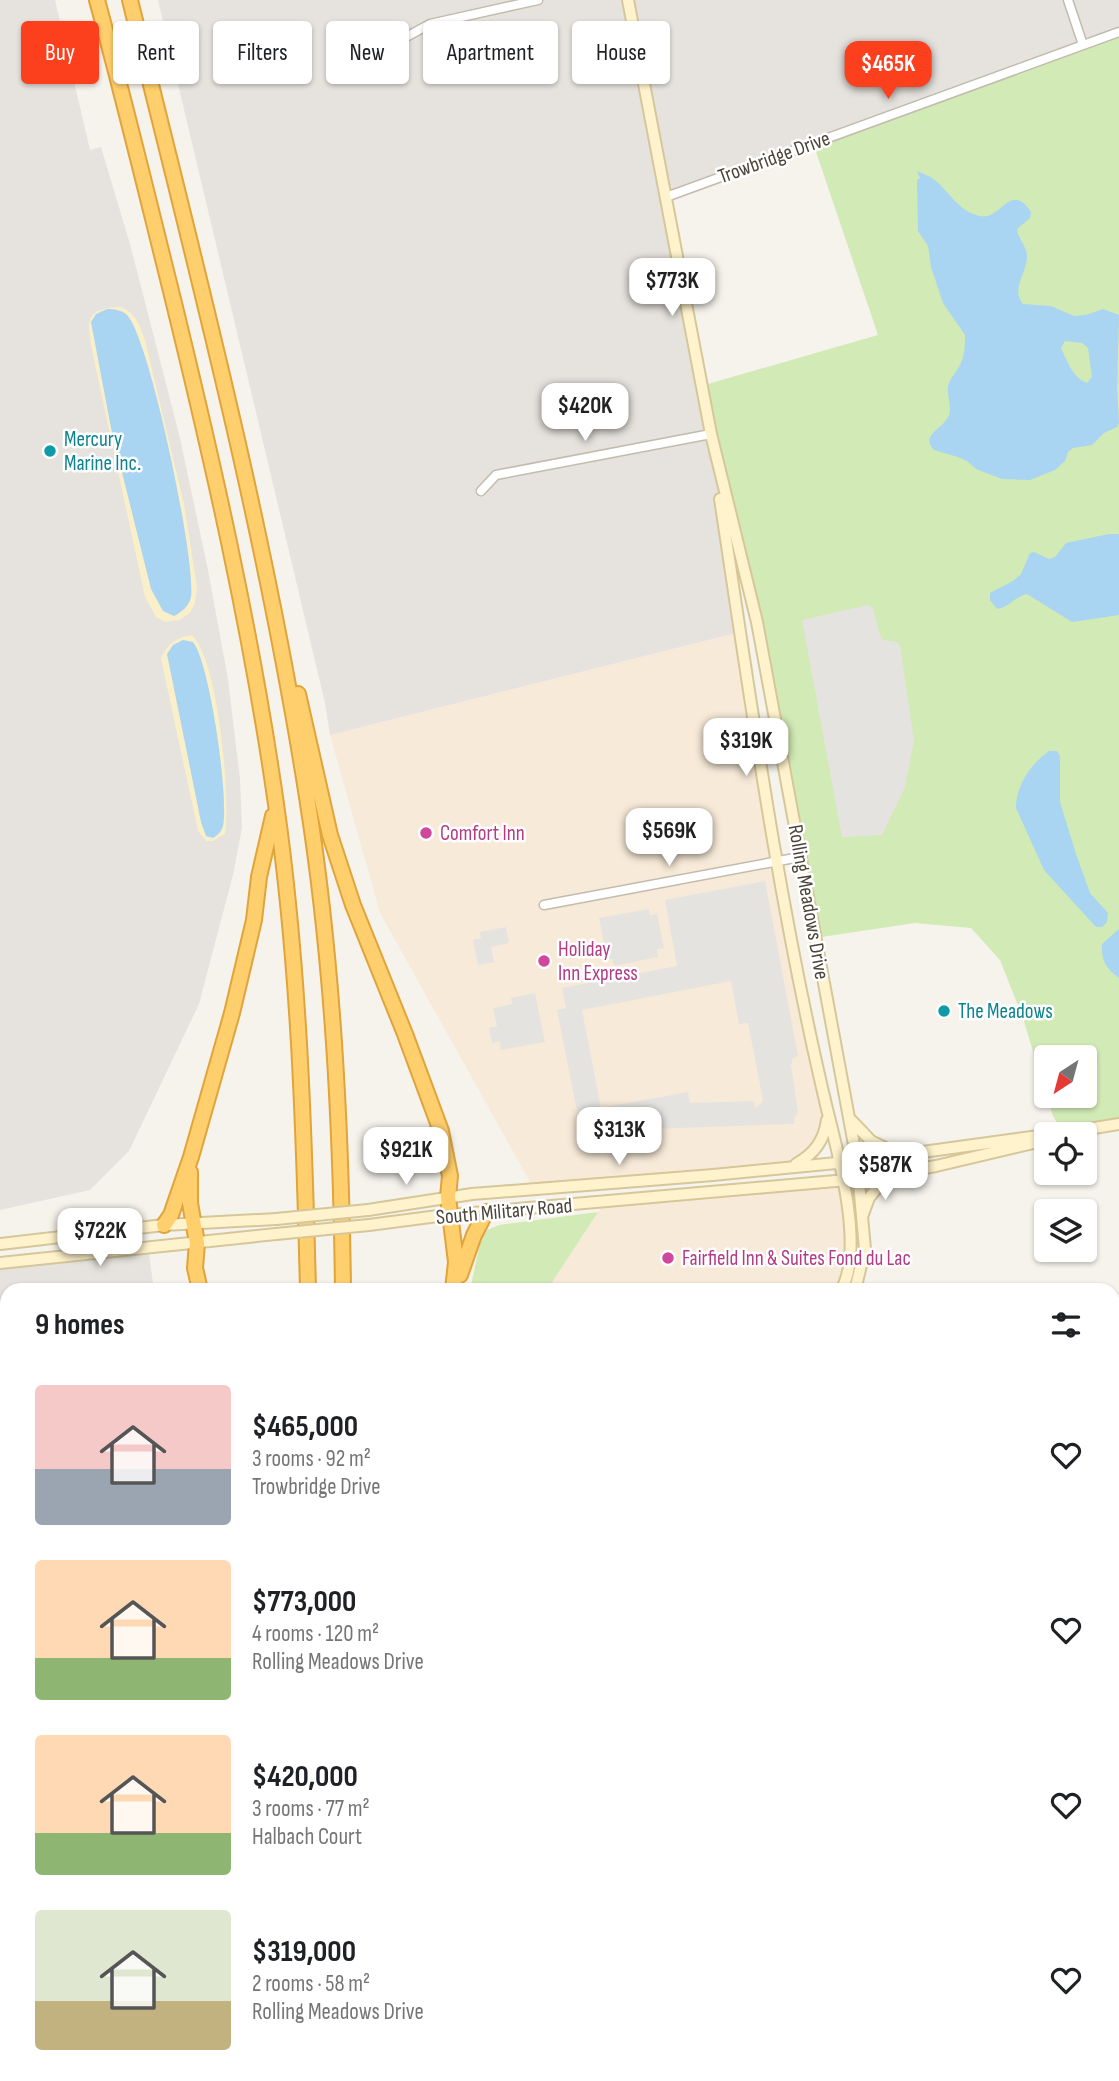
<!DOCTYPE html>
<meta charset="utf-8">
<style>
:root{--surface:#fff;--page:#f2f2f2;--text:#202124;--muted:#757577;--accent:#fc3f1d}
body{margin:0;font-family:"Sofia Sans Condensed",sans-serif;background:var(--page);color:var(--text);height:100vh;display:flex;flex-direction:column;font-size:26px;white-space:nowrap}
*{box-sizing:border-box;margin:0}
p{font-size:23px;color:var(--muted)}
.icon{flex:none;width:38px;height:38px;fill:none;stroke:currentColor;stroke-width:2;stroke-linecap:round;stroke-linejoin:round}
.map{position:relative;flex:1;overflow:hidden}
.panel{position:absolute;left:0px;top:1283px;width:1120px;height:800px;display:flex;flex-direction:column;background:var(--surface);border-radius:21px 21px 0 0;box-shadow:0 2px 5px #0004}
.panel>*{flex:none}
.guide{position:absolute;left:21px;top:21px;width:700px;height:63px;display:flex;gap:14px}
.needle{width:46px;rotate:216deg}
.controls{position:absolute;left:1034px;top:1045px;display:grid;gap:14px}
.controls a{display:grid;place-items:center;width:63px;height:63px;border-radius:7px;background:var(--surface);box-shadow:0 2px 5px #0004;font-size:35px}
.price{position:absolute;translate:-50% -60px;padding:0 16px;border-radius:14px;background:#fff;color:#222;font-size:23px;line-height:46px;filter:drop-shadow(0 2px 4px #0008)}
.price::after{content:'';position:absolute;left:50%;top:42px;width:21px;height:16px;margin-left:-10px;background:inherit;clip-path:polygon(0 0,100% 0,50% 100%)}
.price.current{background:var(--accent);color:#fff}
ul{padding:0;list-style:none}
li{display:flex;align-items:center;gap:21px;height:175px;padding:0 35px}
li span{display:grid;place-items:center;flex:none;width:196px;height:140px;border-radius:7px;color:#555}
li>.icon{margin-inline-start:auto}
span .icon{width:84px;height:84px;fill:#fffc;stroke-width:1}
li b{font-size:30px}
h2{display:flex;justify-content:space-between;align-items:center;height:84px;padding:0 35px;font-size:30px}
.chip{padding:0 24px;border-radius:7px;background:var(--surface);box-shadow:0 2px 5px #0004;font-size:24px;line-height:63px}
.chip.current{background:var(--accent);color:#fff}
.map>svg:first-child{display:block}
.residential{fill:#eae5da}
.commercial{fill:#f7ead8}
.industrial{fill:#e6e2dd}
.green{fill:#d2eab5}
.sand{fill:#f9efc9}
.parking{fill:#e5e3e0;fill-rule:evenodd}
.water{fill:#a9d4f2;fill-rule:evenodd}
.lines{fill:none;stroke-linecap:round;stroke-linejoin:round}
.street-casing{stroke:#c2bbae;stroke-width:11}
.secondary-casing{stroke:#d6c79b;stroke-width:14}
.highway-casing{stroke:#e0a43c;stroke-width:18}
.street{stroke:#fff;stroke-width:8}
.secondary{stroke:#fff3cd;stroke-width:10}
.highway{stroke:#ffcf6e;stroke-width:14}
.secondary-bridge-casing{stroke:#d6c79b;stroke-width:14;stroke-linecap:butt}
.secondary-bridge{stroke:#fff3cd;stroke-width:10}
.culture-dot{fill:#0f9aa8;stroke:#fff;stroke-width:2.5}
.hotel-dot{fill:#d1479c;stroke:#fff;stroke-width:2.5}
.labels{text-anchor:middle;stroke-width:5;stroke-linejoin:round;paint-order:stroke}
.street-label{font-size:21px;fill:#4b4439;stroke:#fff}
.culture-label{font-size:21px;fill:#0d838f;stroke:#fff;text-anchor:start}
.hotel-label{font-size:21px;fill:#b23c85;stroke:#fff;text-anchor:start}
</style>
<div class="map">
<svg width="1119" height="2081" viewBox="0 0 1119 2081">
<rect width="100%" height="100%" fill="#f6f3ec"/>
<path class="residential" d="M1119,1429V1778L1113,1786V1438Z"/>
<path class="commercial" d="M740,632L775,863L828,1114L825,1132L793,1166L534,1189L380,913L330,735Z
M843,1180L851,1246L841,1290H547L604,1203Z"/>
<path class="industrial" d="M0,0H55L90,150L101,147L130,244L180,438L208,570L228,679L240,779L242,828L233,875L199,1004L129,1151L90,1190L0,1210Z
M158,0H1119V32L666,197L711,434L740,632L330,735L325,703Z
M148,1247L154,1290H7V1695L0,1704V1263Z
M0,1713L7,1717V2076H199V2081H0Z"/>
<path class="green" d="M1119,32V1124L1064,1134L1053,1116L1047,1096H1085V1057H1046V1095L1023,1018L1000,960L971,928L915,923L815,938L778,733L701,386L878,335L813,143Z
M598,1212L547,1290H470L481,1239L487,1230L499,1225Z"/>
<path class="sand" d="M121,307C136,313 140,326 145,340L184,504L197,587L195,604L190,613L179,620L165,622L156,617L145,597L93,355C88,324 81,308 121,307Z
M192,635C218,659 231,798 225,834L213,841H206L198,831L161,659C166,644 177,637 192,635Z"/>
<path class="parking" d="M868,605L873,608L880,635L883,640L897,642L900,646L914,741L905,787L882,835L842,837L802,620Z
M765,881L798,1056L793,1058L791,1065L798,1112L794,1118V1124L590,1131L586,1109L577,1111L557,1010L566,1008L562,988L677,966L665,900ZM731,981L739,1024L748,1023L763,1100L761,1104L755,1108L754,1101L690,1103L688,1092L601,1108L582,1010Z
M649,909L650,915L657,914L664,948L657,949L658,957L614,966L612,959H607L599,918Z
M506,927L509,943L491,947L494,962L478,965L473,940L481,938L480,932Z
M535,993L545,1042L501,1050L500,1041L492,1043L489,1028L497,1026L493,1008L512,1004L511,998Z"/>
<path class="water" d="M917,171C921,173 927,175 932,178C948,189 958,212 980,216C1001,221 1010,180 1031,212L1030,218L1017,229C1018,239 1026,245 1027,255C1028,272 1010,288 1023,304L1051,306L1074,316L1086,315L1103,309L1119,315L1117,388L1119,423L1117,427L1104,433L1092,445L1073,448L1068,452L1065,461L1055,470L1030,480L1002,479L976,469L967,461L958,457L934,450C919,435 945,428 949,415C952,408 947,396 948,387C949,379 958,370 961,363C965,354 965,344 965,335L943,303L931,267L928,246L918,231L917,180L920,178ZM1065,341L1082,343L1088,348L1092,377L1087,383C1073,378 1067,361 1061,348Z
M107,309C114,309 122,310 127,315C150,339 196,560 191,597C189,606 182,612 174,616L163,611L151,589L111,428L91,322L96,314Z
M1109,534H1119V615L1072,622L1027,594C1015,596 1009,608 997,609L990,600V593L1013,581L1021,574L1030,553L1034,552L1049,559L1055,557L1066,543Z
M183,640L193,642C210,663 229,798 223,826C221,832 218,835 213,838L206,836L201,822L167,654L173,645Z
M1049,751H1057L1060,756V802L1076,854L1090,893L1108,913L1107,922L1102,927H1096L1044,870L1016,808C1016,785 1031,764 1049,751Z
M1119,929V978C1106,969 1101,960 1102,944Z"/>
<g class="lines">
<g class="street-casing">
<path id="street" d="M1068,0L1083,45
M408,36L430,24L538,0
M666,197L1119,32
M481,491L496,475L711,434
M544,905L800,857
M1113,1624L1119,1615
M0,1704L7,1695
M511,2076L518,2081"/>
</g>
<g class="secondary-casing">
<path id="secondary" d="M628,0L711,434L757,622L857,1161L865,1249L855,1290
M720,499C751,703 779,908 827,1109C838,1153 865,1250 841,1290
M852,1121L871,1141L898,1154
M1058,1134L1119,1124
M796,1164C814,1154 824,1141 827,1120
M368,1210L472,1194L713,1175L857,1161L1046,1135
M863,1214L869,1198L888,1174
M369,1225L438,1216L858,1179L936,1166L1046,1140
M0,1244L164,1225L276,1219
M0,1263L276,1234
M0,1713L7,1718
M199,2081V2076
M314,2081L316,2076"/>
</g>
<g class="highway-casing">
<path id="highway" d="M97,0C123,95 146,191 170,287C212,458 251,629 276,804C299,965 304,1127 308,1290
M130,0C195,264 265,528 307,797C333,961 341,1125 343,1290
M298,694L330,835L353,905L405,1034L441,1131L450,1176L448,1197L456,1262L453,1290
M190,1172V1203L197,1243L195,1268L200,1290
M164,1225L171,1215L191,1157L232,1013L254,920L259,877L273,816
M460,1275L474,1235L486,1212
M234,2081L235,2076
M267,2081L268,2076"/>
</g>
<use href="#street" class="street"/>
<use href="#secondary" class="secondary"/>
<use href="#highway" class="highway"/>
<g class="secondary-bridge-casing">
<path id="secondary-bridge" d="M276,1219L368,1210
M276,1234L369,1225"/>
</g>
<use href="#secondary-bridge" class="secondary-bridge"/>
</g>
<g class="culture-dot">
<circle cx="50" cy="451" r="7"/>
<circle cx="944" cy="1011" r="7"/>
</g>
<g class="hotel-dot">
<circle cx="426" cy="833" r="7"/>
<circle cx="544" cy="961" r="7"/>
<circle cx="668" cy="1258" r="7"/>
</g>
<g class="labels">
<g class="street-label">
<text transform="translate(774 157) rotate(-20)" y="7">Trowbridge Drive</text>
<text transform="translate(809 902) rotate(80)" y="7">Rolling Meadows Drive</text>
<text transform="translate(504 1211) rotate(-5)" y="7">South Military Road</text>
</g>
<g class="culture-label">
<text x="64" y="446">Mercury<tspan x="64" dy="24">Marine Inc.</tspan></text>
<text x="958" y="1018">The Meadows</text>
</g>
<g class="hotel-label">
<text x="440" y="840">Comfort Inn</text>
<text x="558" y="956">Holiday<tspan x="558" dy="24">Inn Express</tspan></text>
<text x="682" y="1265">Fairfield Inn &amp; Suites Fond du Lac</text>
</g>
</g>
</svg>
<div class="controls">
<a><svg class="needle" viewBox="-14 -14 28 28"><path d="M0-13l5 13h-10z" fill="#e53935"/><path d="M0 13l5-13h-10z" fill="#757577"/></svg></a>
<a><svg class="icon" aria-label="locate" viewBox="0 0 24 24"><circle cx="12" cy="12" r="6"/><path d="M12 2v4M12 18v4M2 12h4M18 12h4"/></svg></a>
<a><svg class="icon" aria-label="layers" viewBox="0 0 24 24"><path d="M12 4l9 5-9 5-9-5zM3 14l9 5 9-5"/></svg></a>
</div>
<b class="price current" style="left:888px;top:101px">$465K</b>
<b class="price" style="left:672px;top:318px">$773K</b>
<b class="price" style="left:585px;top:443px">$420K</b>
<b class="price" style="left:746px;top:778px">$319K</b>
<b class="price" style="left:669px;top:868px">$569K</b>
<b class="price" style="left:619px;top:1167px">$313K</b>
<b class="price" style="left:406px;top:1187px">$921K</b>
<b class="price" style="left:885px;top:1202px">$587K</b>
<b class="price" style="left:100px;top:1268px">$722K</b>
<div class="guide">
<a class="chip current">Buy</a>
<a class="chip">Rent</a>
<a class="chip">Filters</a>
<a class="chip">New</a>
<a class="chip">Apartment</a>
<a class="chip">House</a>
</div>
<section class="panel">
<h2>9 homes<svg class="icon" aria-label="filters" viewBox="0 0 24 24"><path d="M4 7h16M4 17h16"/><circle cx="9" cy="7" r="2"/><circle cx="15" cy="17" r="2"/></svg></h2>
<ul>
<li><span style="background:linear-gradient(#f6c9c9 60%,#9aa5b1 0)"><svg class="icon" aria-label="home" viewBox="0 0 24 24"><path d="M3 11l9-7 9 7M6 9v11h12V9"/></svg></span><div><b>$465,000</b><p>3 rooms · 92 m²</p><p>Trowbridge Drive</p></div><svg class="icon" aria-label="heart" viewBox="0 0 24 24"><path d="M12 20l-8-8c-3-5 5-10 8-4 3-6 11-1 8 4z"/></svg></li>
<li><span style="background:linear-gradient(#ffd9b3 70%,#8fb573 0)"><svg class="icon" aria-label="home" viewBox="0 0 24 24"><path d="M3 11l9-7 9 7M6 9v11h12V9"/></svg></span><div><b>$773,000</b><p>4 rooms · 120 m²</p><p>Rolling Meadows Drive</p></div><svg class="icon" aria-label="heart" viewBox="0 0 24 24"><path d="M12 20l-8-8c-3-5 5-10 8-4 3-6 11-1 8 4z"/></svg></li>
<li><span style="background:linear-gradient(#ffd9b3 70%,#8fb573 0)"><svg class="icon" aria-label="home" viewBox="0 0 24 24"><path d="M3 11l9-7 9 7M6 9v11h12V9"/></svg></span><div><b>$420,000</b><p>3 rooms · 77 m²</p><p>Halbach Court</p></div><svg class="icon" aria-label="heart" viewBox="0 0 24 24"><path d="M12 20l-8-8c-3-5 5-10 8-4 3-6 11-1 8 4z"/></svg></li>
<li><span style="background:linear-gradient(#dfe7d0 65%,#c2b280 0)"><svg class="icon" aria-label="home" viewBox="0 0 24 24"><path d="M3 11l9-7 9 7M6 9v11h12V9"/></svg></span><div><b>$319,000</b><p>2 rooms · 58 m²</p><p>Rolling Meadows Drive</p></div><svg class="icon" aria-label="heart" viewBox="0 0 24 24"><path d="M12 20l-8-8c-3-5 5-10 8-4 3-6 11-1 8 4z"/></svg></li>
</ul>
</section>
</div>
